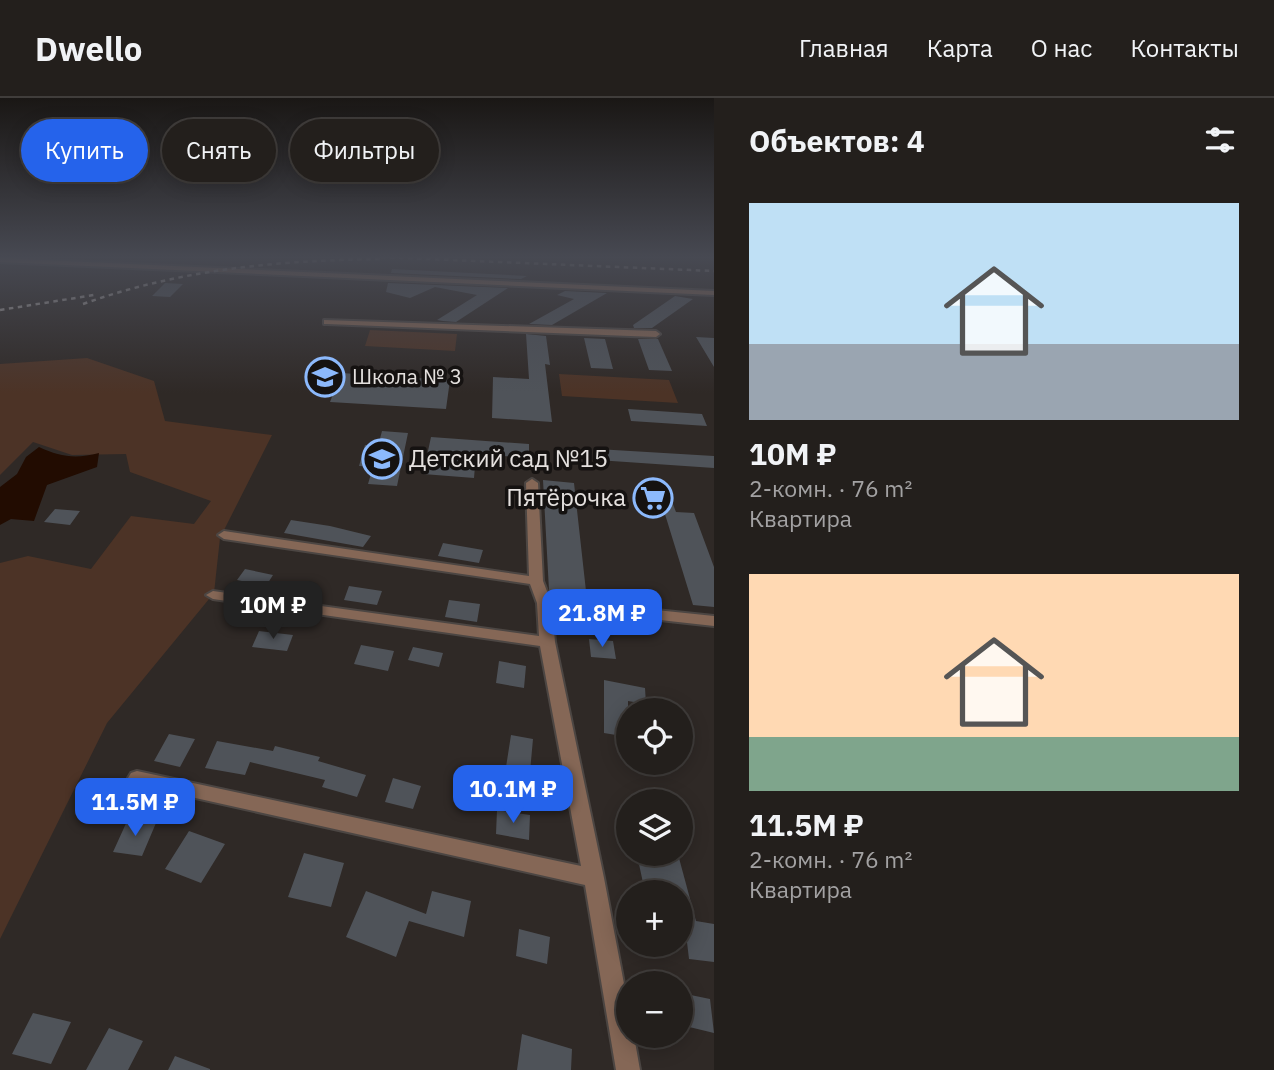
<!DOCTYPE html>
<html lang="ru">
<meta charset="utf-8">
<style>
:root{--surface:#231f1c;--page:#2f2c29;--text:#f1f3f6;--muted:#a3a2a3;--line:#403d3b;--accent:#2563eb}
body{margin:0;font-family:"IBM Plex Sans",sans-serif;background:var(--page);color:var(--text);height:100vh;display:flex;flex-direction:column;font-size:26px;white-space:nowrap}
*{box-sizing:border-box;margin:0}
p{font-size:23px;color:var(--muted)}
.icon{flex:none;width:38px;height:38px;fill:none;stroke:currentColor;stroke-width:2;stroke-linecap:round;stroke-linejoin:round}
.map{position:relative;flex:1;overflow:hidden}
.details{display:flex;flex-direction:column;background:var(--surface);width:560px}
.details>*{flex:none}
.hud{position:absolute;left:21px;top:21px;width:588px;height:63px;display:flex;gap:14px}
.controls{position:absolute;left:616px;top:600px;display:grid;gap:14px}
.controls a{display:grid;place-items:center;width:77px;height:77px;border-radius:50%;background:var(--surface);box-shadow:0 4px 18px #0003,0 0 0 2px var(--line);font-size:35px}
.price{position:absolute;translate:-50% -60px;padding:0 16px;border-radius:14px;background:var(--accent);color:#fff;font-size:23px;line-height:46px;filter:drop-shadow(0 2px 4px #0008)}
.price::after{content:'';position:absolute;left:50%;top:42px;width:21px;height:16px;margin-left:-10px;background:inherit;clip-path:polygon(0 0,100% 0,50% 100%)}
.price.on{background:#222;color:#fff}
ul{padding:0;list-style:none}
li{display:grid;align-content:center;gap:14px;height:371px;padding:0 35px}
li span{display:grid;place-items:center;height:217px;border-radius:0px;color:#555}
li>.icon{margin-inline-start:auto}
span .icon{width:126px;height:126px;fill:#fffc;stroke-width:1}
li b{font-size:30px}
h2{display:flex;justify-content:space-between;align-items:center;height:84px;padding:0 35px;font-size:30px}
.chip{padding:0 24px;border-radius:32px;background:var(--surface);box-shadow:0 4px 18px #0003,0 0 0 2px var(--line);font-size:24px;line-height:63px}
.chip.on{background:var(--accent);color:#fff}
header{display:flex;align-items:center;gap:42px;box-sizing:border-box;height:98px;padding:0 35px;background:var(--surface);border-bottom:2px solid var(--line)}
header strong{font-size:33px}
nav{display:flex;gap:38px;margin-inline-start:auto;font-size:24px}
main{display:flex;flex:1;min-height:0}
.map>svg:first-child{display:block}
.green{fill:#4c3326}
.water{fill:#220c01}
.building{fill:#4f5359}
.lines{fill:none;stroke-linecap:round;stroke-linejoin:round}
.street-casing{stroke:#4c4643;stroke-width:4}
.street{fill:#856756;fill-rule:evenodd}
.rail{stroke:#9f9a98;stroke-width:2.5;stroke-dasharray:4.5 4.5;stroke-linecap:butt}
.labels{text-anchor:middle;stroke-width:7;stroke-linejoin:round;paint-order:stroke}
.far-poi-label{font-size:21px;fill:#e4e0de;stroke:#151211;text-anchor:start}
.poi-label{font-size:24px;fill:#e4e0de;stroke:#151211;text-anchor:start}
</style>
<header>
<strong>Dwello</strong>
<nav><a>Главная</a><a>Карта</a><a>О нас</a><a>Контакты</a></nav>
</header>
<main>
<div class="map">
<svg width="714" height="972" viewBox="0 0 714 972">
<rect width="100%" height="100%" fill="#2f2926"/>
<path class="green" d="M370,232L457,236L455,253L365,248Z
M87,260L154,283L165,323L272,337L220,440L214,495L107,625L0,841V465L28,458L91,471L131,418L194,426L211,403L130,374L126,356L72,357L33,344L0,377V266Z
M559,276L669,282L678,305L562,298Z"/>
<path class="water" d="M39,349C60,359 76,361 99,355L97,369L47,387L34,423L11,421L0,427V389L17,376L26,359Z"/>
<path class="building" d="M392,171L451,174L527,178L521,181L391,175Z
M165,185L183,186L170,199L152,198Z
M388,185L508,190L456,224L443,223L437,222L477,197L435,189L410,200L386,194Z
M565,193L607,195L552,227L529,226L574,201L557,197Z
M675,198L693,201L652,230H634L633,227Z
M526,236L546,238L550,267L545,266L552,324L492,320L493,279L529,281Z
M696,239L714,240V269Z
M584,240L605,241L613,271L591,270Z
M638,241H658L672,273L649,272Z
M341,275L450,282L446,311L330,304Z
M628,311L702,316L707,328L631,323Z
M382,333L408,335L397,388L368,386L373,369L359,368L365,347L378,348Z
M431,339L529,346V360L476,356L474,380L423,376Z
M597,351L714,358V370L597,362Z
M543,382L574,385L587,502L552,499L549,492Z
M640,389L667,391L676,414L694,415L714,469V509L693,507L664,413H659L658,409H646Z
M55,411L80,413L70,427L44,424Z
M291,422L330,428L371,438L363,449L284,435Z
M443,445L483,452L479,465L438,458Z
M245,471L273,477L266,488L237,482Z
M349,488L382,493L377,507L344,502Z
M449,502L480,506L477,524L445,519Z
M259,533L293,537L287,553L252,549Z
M589,541L613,543L616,561L591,559Z
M361,547L394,553L388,573L354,566Z
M413,549L443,555L439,569L408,562Z
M499,563L526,568L524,590L496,585Z
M604,582L645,590L646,606L628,603V639L604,635Z
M169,636L195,641L180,669L154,663Z
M511,637L533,641L530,674L506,669Z
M217,643L273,653L275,648L320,659L318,663L366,677L357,699L322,689L325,682L250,664L245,677L205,670Z
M393,680L421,688L413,711L385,704Z
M497,712L530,717L529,742L496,736Z
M128,721L156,725L142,758L113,754Z
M189,733L225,746L201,785L165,771Z
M304,755L344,765L331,809L288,799Z
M637,757L679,760L696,823L714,826V864L689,861L681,794H645Z
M366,793L426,816L432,793L471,803L464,839L409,823L396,859L346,839Z
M519,831L550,839L547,866L516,858Z
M681,895L710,901L714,935L681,927Z
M33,915L71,924L51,966L12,956Z
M109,930L143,943L128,972H86Z
M522,936L572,951L571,972H517Z
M175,958L210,971V972H168Z"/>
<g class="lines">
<g class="street-casing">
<path id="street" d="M0,160L714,193V197L0,164Z
M324,222L656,233L660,236L656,239L327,226H324Z
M532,381L538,385L543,483L550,501L714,518V528L552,510L555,544L604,780L628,907V938H634L640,972H616L585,787L137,687L131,685L128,680L131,675L137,673L581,768L540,548L213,501L206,497L213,493L539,538L537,505L530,486L224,441L218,437L224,433L529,478L526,385Z"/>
</g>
<use href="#street" class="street"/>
<path class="rail" d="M381,159L714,173
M83,206C181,171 280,162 383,161
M0,212L94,197"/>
</g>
<linearGradient id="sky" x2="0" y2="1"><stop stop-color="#1a1715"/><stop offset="0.54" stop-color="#474952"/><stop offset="1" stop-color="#474952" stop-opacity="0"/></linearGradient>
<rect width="714" height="295" fill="url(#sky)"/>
<defs>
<g id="school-ring" transform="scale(2.0125)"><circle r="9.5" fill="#151211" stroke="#8cb9fc" stroke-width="1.5"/><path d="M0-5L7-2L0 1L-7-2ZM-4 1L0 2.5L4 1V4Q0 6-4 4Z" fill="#8cb9fc"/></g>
<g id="supermarket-ring" transform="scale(2.0125)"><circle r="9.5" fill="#151211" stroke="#8cb9fc" stroke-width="1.5"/><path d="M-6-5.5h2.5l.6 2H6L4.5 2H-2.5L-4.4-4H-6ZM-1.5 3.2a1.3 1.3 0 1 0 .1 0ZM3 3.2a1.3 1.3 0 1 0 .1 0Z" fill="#8cb9fc"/></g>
</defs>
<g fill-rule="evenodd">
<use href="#school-ring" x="325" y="279"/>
<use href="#school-ring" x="382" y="361"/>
<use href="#supermarket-ring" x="653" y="400"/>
</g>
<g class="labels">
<g class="far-poi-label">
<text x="352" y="286">Школа № 3</text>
</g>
<g class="poi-label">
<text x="409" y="369">Детский сад №15</text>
<text x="626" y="408" text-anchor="end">Пятёрочка</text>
</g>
</g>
</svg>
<div class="controls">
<a><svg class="icon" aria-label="locate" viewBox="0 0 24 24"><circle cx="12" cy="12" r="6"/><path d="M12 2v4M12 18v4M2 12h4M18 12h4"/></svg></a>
<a><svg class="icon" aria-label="layers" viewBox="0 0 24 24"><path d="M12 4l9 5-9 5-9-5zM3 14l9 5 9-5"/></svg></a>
<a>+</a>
<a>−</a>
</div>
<b class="price on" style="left:273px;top:543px">10M ₽</b>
<b class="price" style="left:602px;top:551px">21.8M ₽</b>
<b class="price" style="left:513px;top:727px">10.1M ₽</b>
<b class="price" style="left:135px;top:740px">11.5M ₽</b>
<div class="hud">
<a class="chip on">Купить</a>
<a class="chip">Снять</a>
<a class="chip">Фильтры</a>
</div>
</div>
<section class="details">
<h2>Объектов: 4<svg class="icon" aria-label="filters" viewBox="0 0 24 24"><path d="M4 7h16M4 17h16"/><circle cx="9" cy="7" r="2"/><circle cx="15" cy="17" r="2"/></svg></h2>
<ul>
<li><span style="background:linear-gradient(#bfe0f5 65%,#9aa5b1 0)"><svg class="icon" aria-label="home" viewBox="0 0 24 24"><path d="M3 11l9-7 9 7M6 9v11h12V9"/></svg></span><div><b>10M ₽</b><p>2-комн. · 76 m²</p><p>Квартира</p></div></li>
<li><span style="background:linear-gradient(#ffd9b3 75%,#7fa58c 0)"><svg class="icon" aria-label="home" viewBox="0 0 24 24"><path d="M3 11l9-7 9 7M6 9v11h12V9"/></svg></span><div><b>11.5M ₽</b><p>2-комн. · 76 m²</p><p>Квартира</p></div></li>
</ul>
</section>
</main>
